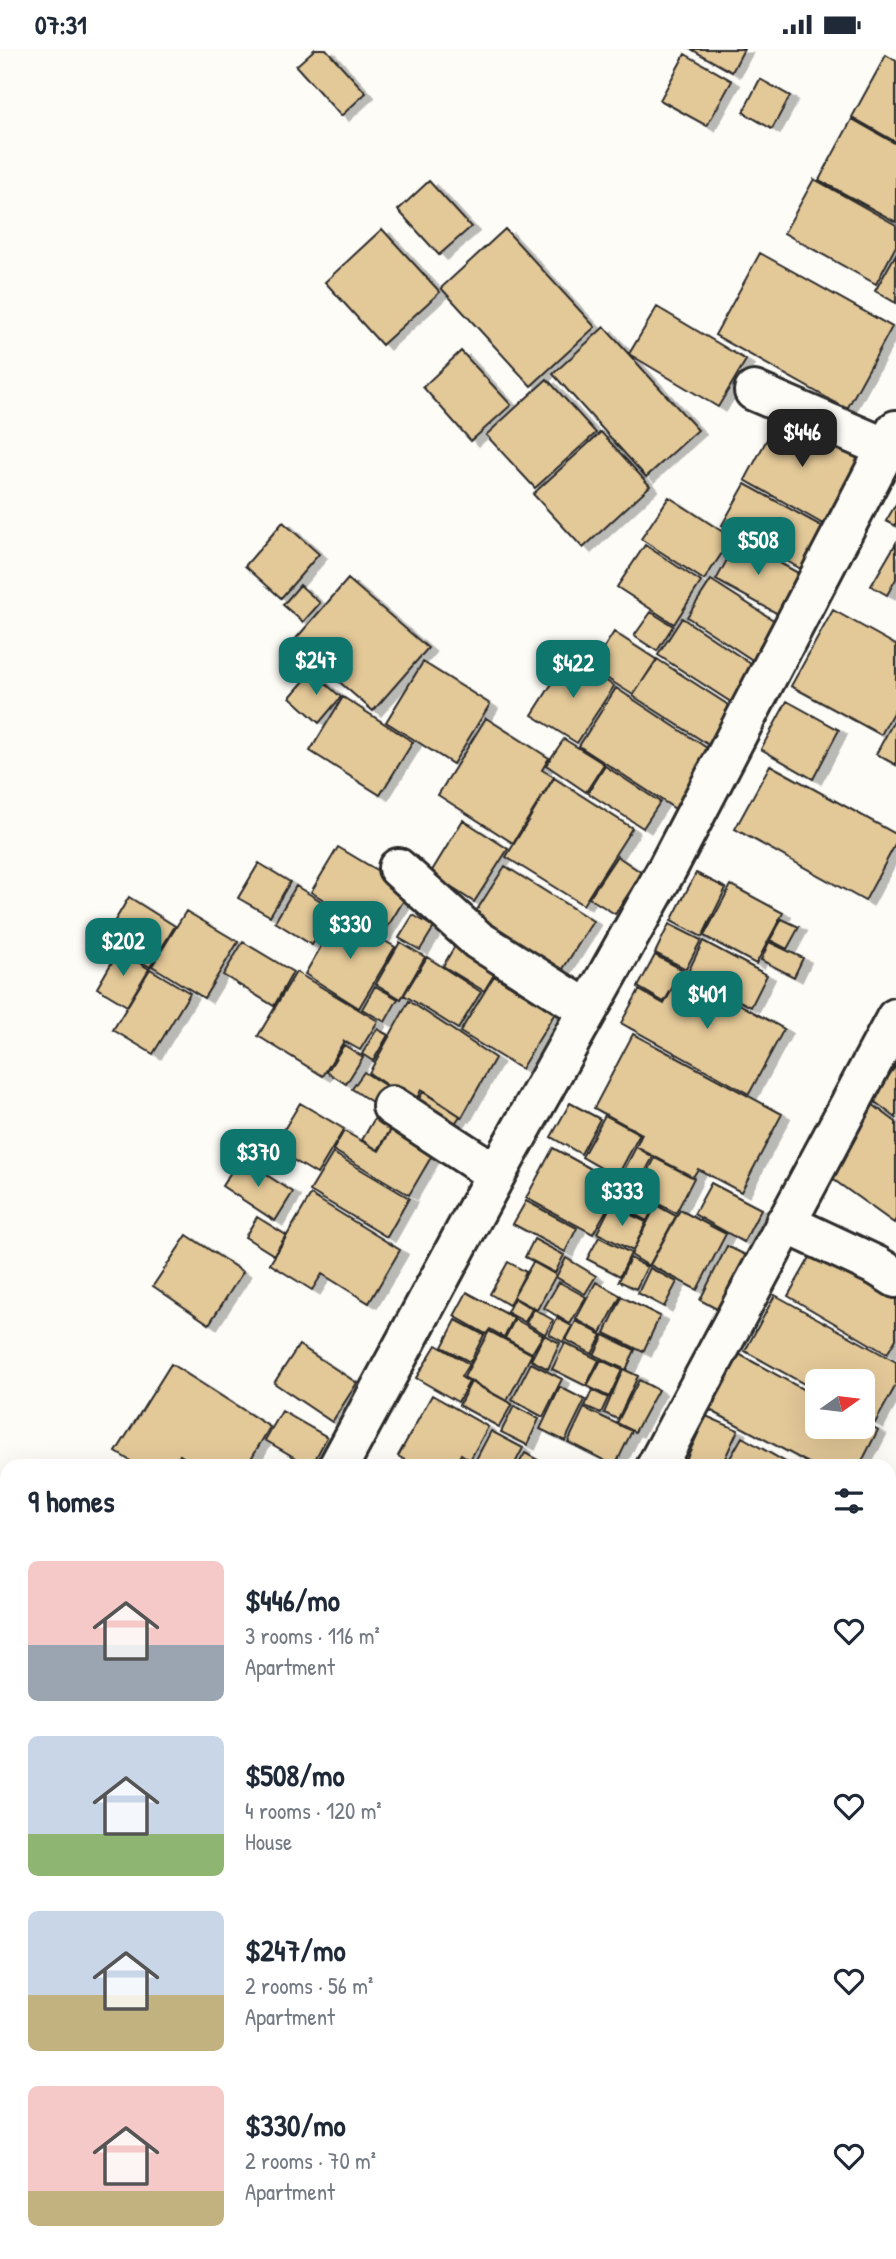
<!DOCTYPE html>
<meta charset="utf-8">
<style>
:root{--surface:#fff;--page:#f6f6f7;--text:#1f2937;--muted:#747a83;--accent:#0f766e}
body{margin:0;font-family:"Patrick Hand",sans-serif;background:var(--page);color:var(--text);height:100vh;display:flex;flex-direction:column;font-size:26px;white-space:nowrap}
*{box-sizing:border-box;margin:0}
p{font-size:23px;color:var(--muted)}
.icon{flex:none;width:38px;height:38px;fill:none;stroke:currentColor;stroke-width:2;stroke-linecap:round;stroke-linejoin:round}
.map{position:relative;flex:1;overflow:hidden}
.drawer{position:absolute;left:0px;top:1410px;width:896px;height:800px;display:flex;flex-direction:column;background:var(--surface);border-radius:21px 21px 0 0;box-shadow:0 7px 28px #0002}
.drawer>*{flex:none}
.needle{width:46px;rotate:76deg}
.fabs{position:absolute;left:805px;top:1320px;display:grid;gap:14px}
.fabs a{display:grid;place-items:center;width:70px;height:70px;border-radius:10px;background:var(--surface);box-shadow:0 7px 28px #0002;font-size:35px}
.price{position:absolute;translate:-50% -60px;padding:0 16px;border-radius:14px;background:var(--accent);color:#fff;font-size:23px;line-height:46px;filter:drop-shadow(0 2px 4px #0008)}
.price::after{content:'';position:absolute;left:50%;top:42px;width:21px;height:16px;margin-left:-10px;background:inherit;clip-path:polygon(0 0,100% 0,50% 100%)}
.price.active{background:#222;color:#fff}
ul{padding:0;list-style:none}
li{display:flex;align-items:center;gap:21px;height:175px;padding:0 28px}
li span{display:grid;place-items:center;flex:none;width:196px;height:140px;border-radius:10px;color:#555}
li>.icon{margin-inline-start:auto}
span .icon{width:84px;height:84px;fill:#fffc;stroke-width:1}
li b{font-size:30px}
h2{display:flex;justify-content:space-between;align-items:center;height:84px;padding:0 28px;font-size:30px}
.status{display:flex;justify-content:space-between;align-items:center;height:49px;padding:0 35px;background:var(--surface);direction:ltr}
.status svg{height:19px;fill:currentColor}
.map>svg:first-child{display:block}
.building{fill:#e3c898;stroke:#2b2b2b;stroke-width:2;filter:url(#shadow)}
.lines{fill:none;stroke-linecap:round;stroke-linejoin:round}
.minor-casing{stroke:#2b2b2b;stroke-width:44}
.path{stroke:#2b2b2b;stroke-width:4.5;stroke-dasharray:2 5;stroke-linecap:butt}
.minor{stroke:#fdfcf7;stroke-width:38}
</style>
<div class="status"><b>07:31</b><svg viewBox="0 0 49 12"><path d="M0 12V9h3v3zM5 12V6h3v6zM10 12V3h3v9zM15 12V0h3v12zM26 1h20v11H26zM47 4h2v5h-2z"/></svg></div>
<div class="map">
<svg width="896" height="2210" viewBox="0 0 896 2210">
<defs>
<filter id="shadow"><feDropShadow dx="8" dy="4.5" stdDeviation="0" flood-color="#0004"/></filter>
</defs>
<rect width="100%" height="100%" fill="#fdfcf7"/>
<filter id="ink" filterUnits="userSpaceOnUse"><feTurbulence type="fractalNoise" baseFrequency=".0143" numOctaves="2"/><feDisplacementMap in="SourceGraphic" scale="14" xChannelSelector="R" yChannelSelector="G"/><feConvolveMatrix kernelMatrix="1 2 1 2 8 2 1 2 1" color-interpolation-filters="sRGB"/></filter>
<g filter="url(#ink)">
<path class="building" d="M315,0H326L366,44L341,67L296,17Z
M691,0H744L732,23Z
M685,5L732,32L707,77L660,51Z
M886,6L896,12V93L852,68Z
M760,30L790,47L772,80L743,63Z
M852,70L896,95V173L819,131Z
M814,130L896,176V197L876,235L784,184Z
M429,132L471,178L439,206L398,161Z
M382,180L440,243L382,296L325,233Z
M505,180L595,278L531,337L441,239Z
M760,204L892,278L847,360L715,286Z
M896,205V254L875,242Z
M657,258L746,311L718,358L629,305Z
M604,278L698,381L646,428L553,325Z
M461,302L511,356L471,392L423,338Z
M547,330L596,384L535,439L486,386Z
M780,366L859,410L823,475L745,431Z
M601,383L650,437L583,499L533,445Z
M745,435L823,478L801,520L722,476Z
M669,448L732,489L704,531L641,490Z
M896,455V477L886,472Z
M283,473L319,505L281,549L245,517Z
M738,491L800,525L778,565L716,531Z
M896,494V530L887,546L871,537Z
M645,496L701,533L674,575L617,538Z
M348,530L428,599L373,662L293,593Z
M711,531L778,574L754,612L687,568Z
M300,536L320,554L303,573L283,556Z
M833,561L896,596V658L881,686L791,637Z
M651,563L673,577L657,602L634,587Z
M682,569L757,619L734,655L658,606Z
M614,583L657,611L633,646L591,619Z
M569,608L614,637L577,694L532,666Z
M657,610L733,659L709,696L633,647Z
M423,613L490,655L453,715L386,673Z
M312,623L341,648L319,674L290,648Z
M616,639L713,703L677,761L579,697Z
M343,648L413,693L380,746L310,702Z
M787,652L839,681L813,730L761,700Z
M896,668V716L876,705Z
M486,669L549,709L542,721L554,728L513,794L438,746Z
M564,690L604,715L586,743L546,716Z
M770,716L896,785V794L865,852L735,780Z
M605,717L660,753L643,779L588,744Z
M554,729L632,779L583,856L506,808Z
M463,771L508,800L474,853L430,825Z
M338,798L410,841L382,887L311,843Z
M617,807L642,824L615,865L589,849Z
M259,814L290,833L270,867L238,849Z
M505,817L593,872L556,931L468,875Z
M696,824L726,839L702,888L671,872Z
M731,836L783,864L756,915L704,887Z
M296,837L334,860L312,896L275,873Z
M129,848L175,877L150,918L104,890Z
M186,862L238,893L204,949L152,917Z
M340,865L395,898L359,959L305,925Z
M413,866L434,878L420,901L399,889Z
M782,870L799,878L787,900L770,891Z
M669,875L701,891L686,920L655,904Z
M459,890L495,924L484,942L443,917Z
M703,892L767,926L751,958L687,925Z
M243,893L293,923L274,957L223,926Z
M400,893L425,908L401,950L376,935Z
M769,893L803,909L794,928L761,911Z
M119,901L149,920L127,957L97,939Z
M655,906L683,921L664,953L638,938Z
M427,908L481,943L458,980L404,946Z
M150,920L190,944L153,1005L113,981Z
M296,923L378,972L360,1001L344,992L323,1027L258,987Z
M682,923L784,980L749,1045L621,974L639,941L664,955Z
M494,927L555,964L521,1020L460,983Z
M375,937L398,950L385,973L362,960Z
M409,952L495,1009L462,1068L421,1041L414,1055L369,1024Z
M377,980L388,986L373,1012L362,1005Z
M633,985L782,1065L741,1143L698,1120L693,1128L636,1098L642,1085L594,1059Z
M344,996L363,1008L346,1035L327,1023Z
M896,1017V1069L871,1050Z
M364,1023L394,1042L381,1059L352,1040Z
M423,1043L460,1067L448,1085L411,1062Z
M861,1047L896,1073V1170L894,1174L813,1116Z
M300,1054L344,1080L317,1125L273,1099Z
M570,1054L600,1070L581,1105L551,1088Z
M379,1062L396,1072L378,1101L362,1091Z
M605,1066L640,1085L617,1128L582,1108Z
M395,1074L437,1098L409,1146L333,1101L344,1082L379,1102Z
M636,1098L653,1108L635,1142L618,1133Z
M553,1099L655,1155L647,1172L611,1153L593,1185L526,1149Z
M333,1104L409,1149L387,1188L310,1142Z
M240,1109L293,1143L275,1172L222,1137Z
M655,1109L694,1129L676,1164L637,1144Z
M711,1134L761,1160L744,1193L694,1165Z
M311,1146L400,1201L369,1254L322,1225L312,1241L270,1215Z
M526,1152L577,1179L565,1203L513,1175Z
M611,1156L646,1173L633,1202L597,1184Z
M656,1156L676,1167L649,1217L631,1206Z
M680,1161L726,1185L697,1241L650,1216Z
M257,1168L286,1186L274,1206L245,1188Z
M187,1186L243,1223L209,1275L153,1237Z
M599,1188L631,1204L620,1227L587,1210Z
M534,1190L564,1206L555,1224L525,1208Z
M817,1196L896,1241V1290L887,1305L788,1247Z
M727,1197L758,1212L730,1267L700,1251Z
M566,1209L596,1227L585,1245L556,1228Z
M630,1209L647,1218L636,1240L619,1232Z
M508,1213L526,1223L509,1256L490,1245Z
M533,1213L556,1226L537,1261L513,1248Z
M650,1219L677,1233L664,1258L638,1244Z
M559,1233L586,1248L570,1275L544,1259Z
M596,1233L621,1247L601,1284L576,1270Z
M467,1243L514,1269L504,1288L490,1280L486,1285L454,1267Z
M775,1246L896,1313V1336L875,1374L863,1368V1332H817V1342L745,1302Z
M622,1248L660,1267L643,1303L605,1284Z
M514,1249L532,1260L525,1273L507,1263Z
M534,1260L553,1271L545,1285L526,1274Z
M557,1269L572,1277L563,1293L549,1285Z
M515,1270L543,1286L532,1304L505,1289Z
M456,1271L484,1286L470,1313L442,1298Z
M576,1272L602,1286L592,1305L566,1291Z
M489,1282L532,1305L507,1352L464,1328Z
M544,1286L560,1294L548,1320L531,1311Z
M604,1286L635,1301L626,1321L594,1306Z
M565,1294L599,1311L586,1337L552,1320Z
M299,1296L357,1334L332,1373L274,1334Z
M436,1296L469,1315L461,1328L469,1333L458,1353L416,1329Z
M737,1304L817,1348V1377H863V1372L878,1381L859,1418H816L708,1360Z
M601,1311L622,1321L609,1348L587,1337Z
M531,1314L562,1330L543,1368L512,1351Z
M171,1315L270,1378L246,1418H198L180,1406L173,1418H140L116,1403Z
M623,1320L638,1327L618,1370L604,1364Z
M639,1331L658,1341L635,1383L617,1374Z
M471,1333L512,1355L499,1378L459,1356Z
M560,1338L585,1351L565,1392L540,1380Z
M592,1341L608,1349L601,1364L585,1357Z
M432,1346L488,1378L470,1411L461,1405L454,1418H417L398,1407Z
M514,1357L539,1370L527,1396L501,1383Z
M584,1359L632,1382L615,1417L568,1393Z
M282,1362L327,1388L311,1418L265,1391Z
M706,1367L738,1381L721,1418H689L684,1415Z
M491,1382L523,1399L513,1418H472Z
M742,1388L794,1418H725Z
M525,1404L545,1415L543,1418H517Z
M889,1441L896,1445V1520L889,1516Z
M896,1527V1576L889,1572V1540Z
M0,1665L7,1669V1738L0,1734Z
M0,1778L7,1782V1877L0,1872Z
M3,2090L7,2093V2177L0,2173V2095Z
M4,2178L7,2180V2203H47L50,2205L48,2210H0V2185Z
M218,2203H254L261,2207L259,2210H215Z
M282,2203H349L345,2210H293Z
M352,2203H388V2204L384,2210H348Z
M699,2203H762L757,2210H708Z"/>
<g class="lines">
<g class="minor-casing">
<path id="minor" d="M754,342L886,399
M398,819L478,891L588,961
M392,1057L496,1125
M785,1174L877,1217L896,1229
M338,1418L496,1125L667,820L896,381
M656,1418L896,969
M0,1959L7,1948
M190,2210L193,2203"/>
</g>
<path class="path" d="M393,2203L395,2210"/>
<use href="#minor" class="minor"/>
</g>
</g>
</svg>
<div class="fabs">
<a><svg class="needle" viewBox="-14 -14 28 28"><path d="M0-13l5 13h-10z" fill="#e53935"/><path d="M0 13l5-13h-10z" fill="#747a83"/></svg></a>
</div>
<b class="price active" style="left:802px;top:420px">$446</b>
<b class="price" style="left:758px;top:528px">$508</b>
<b class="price" style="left:316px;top:648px">$247</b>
<b class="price" style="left:573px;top:651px">$422</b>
<b class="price" style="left:350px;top:912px">$330</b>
<b class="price" style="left:123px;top:929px">$202</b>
<b class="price" style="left:707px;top:982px">$401</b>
<b class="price" style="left:258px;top:1140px">$370</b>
<b class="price" style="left:622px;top:1179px">$333</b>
<section class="drawer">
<h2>9 homes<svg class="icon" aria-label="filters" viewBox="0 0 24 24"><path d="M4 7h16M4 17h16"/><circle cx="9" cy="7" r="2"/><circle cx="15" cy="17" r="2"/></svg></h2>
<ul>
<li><span style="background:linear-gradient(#f6c9c9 60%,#9aa5b1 0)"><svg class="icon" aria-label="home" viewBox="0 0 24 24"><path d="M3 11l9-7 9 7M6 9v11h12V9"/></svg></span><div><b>$446/mo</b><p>3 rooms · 116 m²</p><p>Apartment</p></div><svg class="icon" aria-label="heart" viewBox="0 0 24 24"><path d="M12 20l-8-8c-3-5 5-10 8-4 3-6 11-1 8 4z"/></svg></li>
<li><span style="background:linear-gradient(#c9d6e8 70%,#8fb573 0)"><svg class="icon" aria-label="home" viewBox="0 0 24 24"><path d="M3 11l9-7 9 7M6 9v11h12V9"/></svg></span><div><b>$508/mo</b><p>4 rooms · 120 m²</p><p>House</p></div><svg class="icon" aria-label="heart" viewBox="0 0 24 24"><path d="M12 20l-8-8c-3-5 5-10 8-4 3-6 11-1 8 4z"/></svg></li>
<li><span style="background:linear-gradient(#c9d6e8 60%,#c2b280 0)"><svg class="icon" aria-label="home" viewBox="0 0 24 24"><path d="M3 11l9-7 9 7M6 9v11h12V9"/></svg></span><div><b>$247/mo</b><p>2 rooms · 56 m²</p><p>Apartment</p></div><svg class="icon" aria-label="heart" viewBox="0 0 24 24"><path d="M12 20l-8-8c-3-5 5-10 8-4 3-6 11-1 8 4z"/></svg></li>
<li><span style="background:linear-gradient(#f6c9c9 75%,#c2b280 0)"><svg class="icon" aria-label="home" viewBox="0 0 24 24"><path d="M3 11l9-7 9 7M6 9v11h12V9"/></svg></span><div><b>$330/mo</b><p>2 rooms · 70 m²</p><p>Apartment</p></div><svg class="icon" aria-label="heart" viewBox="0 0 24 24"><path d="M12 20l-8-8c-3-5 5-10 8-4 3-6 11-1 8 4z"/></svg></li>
</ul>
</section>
</div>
